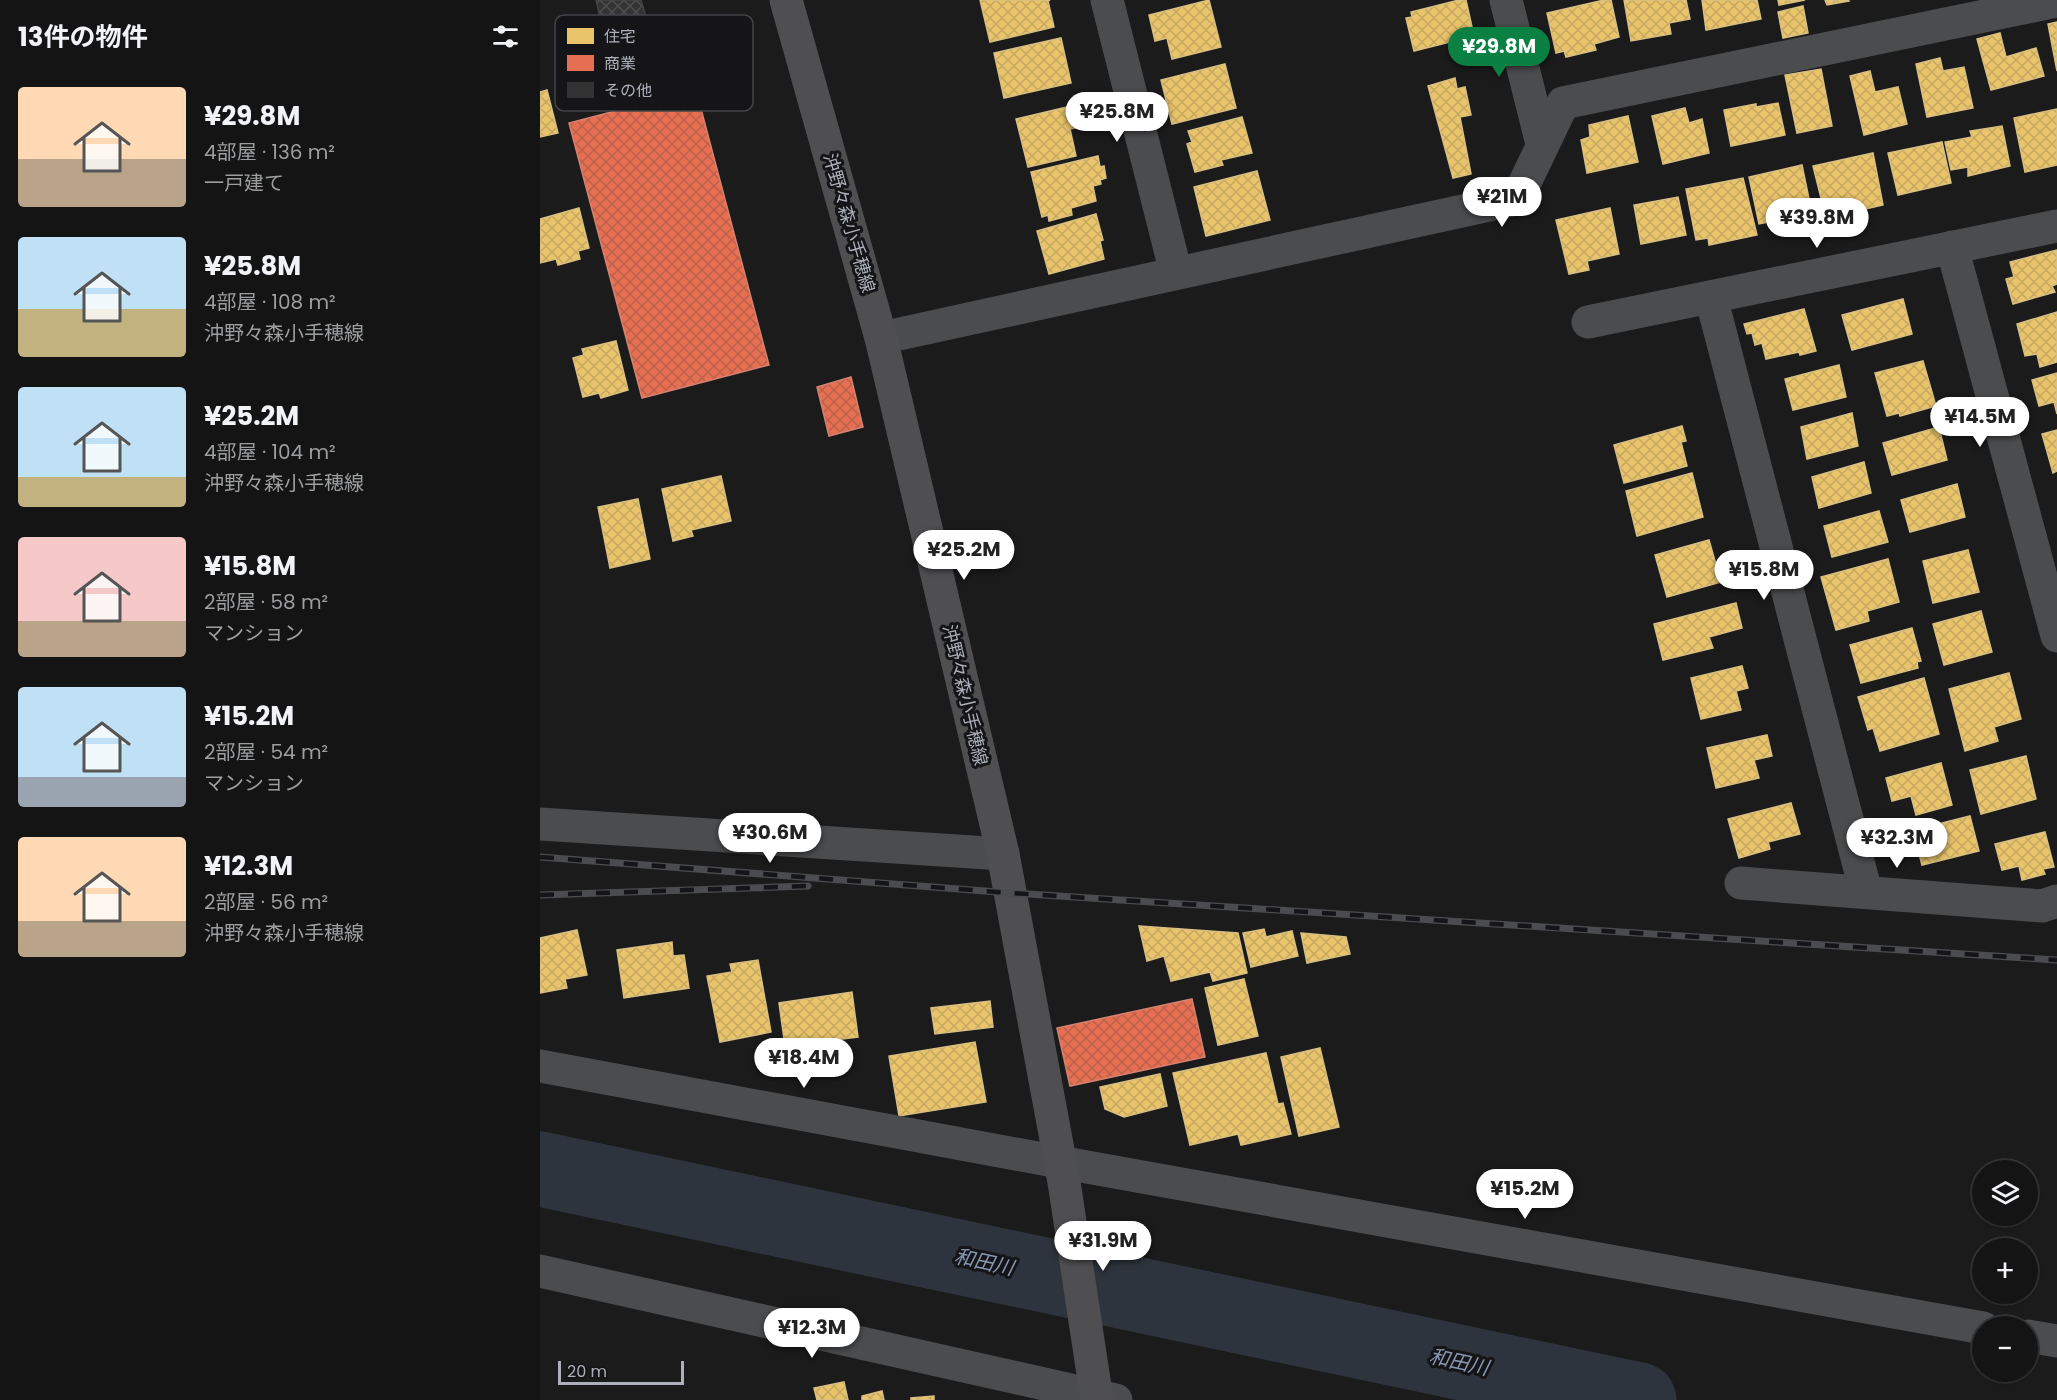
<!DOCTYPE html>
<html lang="ja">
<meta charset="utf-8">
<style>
:root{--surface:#141414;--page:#1d1d1d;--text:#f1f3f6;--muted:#9d9ea0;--line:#333334;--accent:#0b8043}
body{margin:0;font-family:Poppins,"Noto Sans JP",sans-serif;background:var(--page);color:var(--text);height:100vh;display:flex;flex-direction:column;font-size:22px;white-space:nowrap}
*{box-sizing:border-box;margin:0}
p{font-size:20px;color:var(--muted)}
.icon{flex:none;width:33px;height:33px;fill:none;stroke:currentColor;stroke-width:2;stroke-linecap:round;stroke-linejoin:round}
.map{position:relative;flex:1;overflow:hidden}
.panel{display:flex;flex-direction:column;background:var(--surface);width:540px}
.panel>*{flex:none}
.tools{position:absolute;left:1432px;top:1160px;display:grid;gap:12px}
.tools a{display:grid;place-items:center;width:66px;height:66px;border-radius:50%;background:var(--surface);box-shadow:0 2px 4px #0004,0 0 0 2px var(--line);font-size:30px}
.scale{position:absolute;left:18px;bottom:15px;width:126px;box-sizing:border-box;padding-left:6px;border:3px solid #adb0bb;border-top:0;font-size:16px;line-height:21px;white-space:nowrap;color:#adb0bb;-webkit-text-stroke:4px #151517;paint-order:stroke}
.price{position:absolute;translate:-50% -51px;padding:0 14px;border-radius:21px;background:#fff;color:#222;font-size:20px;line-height:39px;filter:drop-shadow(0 2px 3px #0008)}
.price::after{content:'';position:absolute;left:50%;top:36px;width:18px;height:14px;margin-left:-9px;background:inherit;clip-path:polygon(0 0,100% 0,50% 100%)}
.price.active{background:var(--accent);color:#fff}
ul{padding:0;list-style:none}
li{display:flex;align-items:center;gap:18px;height:150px;padding:0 18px}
li span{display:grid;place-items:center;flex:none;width:168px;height:120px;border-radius:6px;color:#555}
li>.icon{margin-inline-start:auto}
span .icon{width:72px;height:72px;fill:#fffc;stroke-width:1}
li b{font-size:26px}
h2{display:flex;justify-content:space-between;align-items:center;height:72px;padding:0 18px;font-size:26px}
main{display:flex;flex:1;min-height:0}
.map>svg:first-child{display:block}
.homes{fill:url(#homes-cross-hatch);stroke:#d7be82;stroke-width:1.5}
.shops{fill:url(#shops-cross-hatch);stroke:#d68271;stroke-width:1.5}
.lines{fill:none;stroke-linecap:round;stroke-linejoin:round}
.river{stroke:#2e343d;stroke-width:75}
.building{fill:url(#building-cross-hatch);stroke:#444447;stroke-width:1.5}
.minor{stroke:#4b4c4e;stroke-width:33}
.secondary{stroke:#4f4f52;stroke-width:33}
.rail-casing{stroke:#4b4c4f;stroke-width:7}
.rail{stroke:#151517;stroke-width:4.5;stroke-dasharray:14;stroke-linecap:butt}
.labels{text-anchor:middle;stroke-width:6;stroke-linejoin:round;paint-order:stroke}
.street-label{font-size:18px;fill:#adb0bb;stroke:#151517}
.water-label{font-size:20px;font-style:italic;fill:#8798b3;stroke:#151517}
.key{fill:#151517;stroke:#434448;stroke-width:1.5}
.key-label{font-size:16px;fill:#adb0bb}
</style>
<main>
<section class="panel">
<h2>13件の物件<svg class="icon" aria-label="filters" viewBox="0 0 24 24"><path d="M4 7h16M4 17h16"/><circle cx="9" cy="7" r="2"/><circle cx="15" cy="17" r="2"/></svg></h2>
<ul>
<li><span style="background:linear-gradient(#ffd9b3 60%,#b9a48a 0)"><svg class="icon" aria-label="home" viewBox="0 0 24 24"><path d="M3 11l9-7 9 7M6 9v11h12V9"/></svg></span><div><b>¥29.8M</b><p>4部屋 · 136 m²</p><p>一戸建て</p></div></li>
<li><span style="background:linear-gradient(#bfe0f5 60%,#c2b280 0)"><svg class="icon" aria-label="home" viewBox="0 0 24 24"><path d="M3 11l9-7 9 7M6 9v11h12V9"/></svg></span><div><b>¥25.8M</b><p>4部屋 · 108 m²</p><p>沖野々森小手穂線</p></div></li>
<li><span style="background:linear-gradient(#bfe0f5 75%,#c2b280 0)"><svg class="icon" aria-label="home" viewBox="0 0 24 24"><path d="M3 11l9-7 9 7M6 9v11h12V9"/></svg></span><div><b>¥25.2M</b><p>4部屋 · 104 m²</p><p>沖野々森小手穂線</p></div></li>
<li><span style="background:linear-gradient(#f6c9c9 70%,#b9a48a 0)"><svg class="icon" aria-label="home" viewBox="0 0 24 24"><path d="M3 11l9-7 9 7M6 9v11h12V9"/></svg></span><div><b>¥15.8M</b><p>2部屋 · 58 m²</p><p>マンション</p></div></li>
<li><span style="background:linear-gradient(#bfe0f5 75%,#9aa5b1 0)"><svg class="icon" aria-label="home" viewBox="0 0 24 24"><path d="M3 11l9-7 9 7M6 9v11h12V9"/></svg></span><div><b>¥15.2M</b><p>2部屋 · 54 m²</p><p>マンション</p></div></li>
<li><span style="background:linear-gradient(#ffd9b3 70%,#b9a48a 0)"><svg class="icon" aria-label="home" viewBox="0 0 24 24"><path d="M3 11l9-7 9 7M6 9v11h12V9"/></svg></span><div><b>¥12.3M</b><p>2部屋 · 56 m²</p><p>沖野々森小手穂線</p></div></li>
</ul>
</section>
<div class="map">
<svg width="1517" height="1400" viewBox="0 0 1517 1400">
<defs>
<pattern id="homes-cross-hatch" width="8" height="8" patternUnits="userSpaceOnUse" patternTransform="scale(1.5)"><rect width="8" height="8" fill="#e9c46a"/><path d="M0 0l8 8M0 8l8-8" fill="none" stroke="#c5a760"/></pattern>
<pattern id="shops-cross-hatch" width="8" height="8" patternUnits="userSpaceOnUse" patternTransform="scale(1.5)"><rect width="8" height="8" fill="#e76f51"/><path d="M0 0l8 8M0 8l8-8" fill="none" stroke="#ba604b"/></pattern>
<pattern id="building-cross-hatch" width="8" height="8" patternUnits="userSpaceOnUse" patternTransform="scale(1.5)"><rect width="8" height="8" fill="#333334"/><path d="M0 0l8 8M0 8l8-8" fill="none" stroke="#4e4e4f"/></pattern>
</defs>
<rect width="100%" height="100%" fill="#1b1b1b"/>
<path class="homes" d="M440,0H510L508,1L514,27L450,42Z
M669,0L681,47L632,59L627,38L615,41L609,15Z
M919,0H926L934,36L874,51L866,18L872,17L871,12Z
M1064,0H1071L1079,37L1054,44L1056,50L1026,57L1024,51L1016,53L1007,13Z
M1084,0H1146L1150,19L1129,23L1131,34L1091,41Z
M1162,0H1217L1221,19L1166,30Z
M1238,0H1265L1239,5Z
M1285,0H1308L1309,1L1287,5Z
M1263,6L1268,33L1243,38L1238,12Z
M1517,22V71L1508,24Z
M1460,33L1466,57L1496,48L1504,76L1451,90L1437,39Z
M521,38L531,83L464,98L454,53Z
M1400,58L1403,71L1424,67L1433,108L1387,117L1376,64Z
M685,64L696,108L632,124L621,80Z
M1281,69L1292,126L1257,133L1245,75Z
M1330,71L1335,92L1358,87L1367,124L1324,135L1310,76Z
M915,78L917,89L925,87L931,115L920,117L931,174L913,178L888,86Z
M7,90L18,133L0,137V92Z
M1238,103L1245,135L1191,146L1184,110L1216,104V107Z
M540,104L545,126L530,129L536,156L488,167L476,119Z
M1145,108L1149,123L1162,119L1169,153L1123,164L1112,116Z
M1517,109V165L1485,172L1474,118Z
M1088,116L1098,162L1047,173L1041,140L1050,137L1049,125Z
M702,117L712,153L681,160L683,165L655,172L647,144L652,142L648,131Z
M1462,126L1470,166L1428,176V167L1411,170L1405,142L1432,137L1430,131Z
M1402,142L1411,183L1358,195L1348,153Z
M1333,153L1343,205L1286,218L1273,166Z
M558,156L560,167L564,166L566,178L560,180L561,184L553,186L556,201L531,208L532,215L509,221L508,215L502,217L491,172Z
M1262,165L1275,228L1250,234L1246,219L1219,224L1209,177Z
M717,171L730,220L666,236L654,187Z
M1203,178L1217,235L1169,245L1168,238L1156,240L1146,189Z
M1138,197L1146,235L1101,244L1094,205Z
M39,208L49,248L38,251L40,259L18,265L16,259L0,263V219Z
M1070,208L1079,254L1047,261L1049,270L1029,274L1016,220Z
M556,214L563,240L560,241L564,259L509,274L497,231Z
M1517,250V284L1512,286L1515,292L1473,304L1466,279L1474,277L1470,262Z
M1363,299L1372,334L1312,350L1302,315Z
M1264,309L1276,351L1260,355L1259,352L1226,359L1222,343L1215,345L1212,333L1207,334L1204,324Z
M1517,312V362L1500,367L1497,354L1485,356L1477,324Z
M76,341L88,390L61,398L59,393L43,397L33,358L44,355L42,349Z
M1383,361L1396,406L1360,416L1359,413L1347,416L1335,373Z
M1299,365L1306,397L1253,410L1245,379Z
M1517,373V414L1514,402L1499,406L1492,380Z
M1312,413L1318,446L1267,459L1261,427Z
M1142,426L1146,441L1141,442L1147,466L1084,483L1074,445Z
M1399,427L1407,460L1352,475L1343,443Z
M1517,430V471L1513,473L1502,434Z
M1324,462L1331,493L1279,508L1272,477Z
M1152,473L1163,517L1097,536L1086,491Z
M181,476L191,521L151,530L153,536L133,541L122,489Z
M1417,484L1425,517L1370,532L1361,500Z
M98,499L110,559L70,568L58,507Z
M1339,511L1348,542L1292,557L1284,526Z
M1169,540L1181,582L1127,597L1115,555Z
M1428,550L1439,592L1393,603L1383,561Z
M1348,559L1359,602L1327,611L1329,621L1296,630L1281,577Z
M1196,603L1202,628L1169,637L1173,648L1123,660L1114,624Z
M1441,611L1452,652L1404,665L1393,624Z
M1372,628L1381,661L1377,662L1378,668L1321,683L1310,645Z
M1202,666L1208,688L1196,691L1201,710L1161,719L1151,678Z
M1469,673L1481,719L1454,727L1458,741L1425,751L1409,689Z
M1384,678L1399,734L1340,751L1333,728L1328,730L1318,697Z
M1227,735L1232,756L1214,760L1219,778L1176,788L1167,748Z
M1486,756L1496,799L1441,814L1430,770Z
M1401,763L1412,805L1376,815L1371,796L1352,801L1346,778Z
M1251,803L1260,834L1228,842L1230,849L1199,858L1188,819Z
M1430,816L1439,851L1382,865L1377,847L1382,845L1378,829Z
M1505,832L1514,867L1503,869L1505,874L1482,880L1479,866L1462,870L1455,844Z
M599,926L698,933L707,973L673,981L670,972L631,981L624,956L607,961Z
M724,929L726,937L752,931L758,956L711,967L703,933Z
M37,930L47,975L25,979L27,988L0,993V938Z
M761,933L806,937L810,954L767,963Z
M132,942L133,956L144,955L149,988L84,998L77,950Z
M218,960L231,1032L180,1042L167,976L192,972L190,964Z
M704,979L718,1036L678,1045L665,988Z
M312,992L318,1037L245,1046L239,1003Z
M450,1001L453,1027L395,1034L391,1008Z
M435,1042L446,1102L359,1116L349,1056Z
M780,1048L799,1127L759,1136L741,1057Z
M726,1053L738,1104L743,1103L751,1134L701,1145L698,1134L650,1145L633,1073Z
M620,1074L627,1106L584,1117L565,1109L560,1087Z
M304,1382L308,1400H277L274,1388Z
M342,1391L344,1400H322V1396Z
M394,1396V1400H371V1398Z"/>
<path class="shops" d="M156,90L229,365L102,398L29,123Z
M311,377L323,427L289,436L277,387Z
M652,999L665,1057L530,1086L517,1028Z"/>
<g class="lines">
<path class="river" d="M0,1169L1099,1400"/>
</g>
<path class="building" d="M56,0H101L122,73L76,83Z"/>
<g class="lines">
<path class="minor" d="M567,0L636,273
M966,0L1002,144
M1412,247L1517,636
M1171,297L1326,892
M1048,322L1517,226
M341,338L977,199L1023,103L1517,1
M0,824L463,854
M1201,883L1502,906L1517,901
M0,1066L519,1162L1443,1328
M0,1271L576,1400
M1488,1336L1517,1341"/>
<path class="secondary" d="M246,0L341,338L463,854L524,1182L557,1400"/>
<g class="rail-casing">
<path id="rail" d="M0,857L471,893L1517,960
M0,895L268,886"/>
</g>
<use href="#rail" class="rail"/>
</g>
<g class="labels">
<g class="street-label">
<text transform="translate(309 223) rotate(74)" y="6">沖野々森小手穂線</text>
<text transform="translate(425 695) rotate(77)" y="6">沖野々森小手穂線</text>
</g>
<g class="water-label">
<text transform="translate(444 1262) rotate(12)" y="7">和田川</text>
<text transform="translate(919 1362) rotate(12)" y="7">和田川</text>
</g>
</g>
<rect x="15" y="15" width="198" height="96" rx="9" class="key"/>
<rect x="27" y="28" width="27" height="16" fill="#e9c46a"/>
<rect x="27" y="55" width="27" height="16" fill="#e76f51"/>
<rect x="27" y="82" width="27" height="16" fill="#333334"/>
<g class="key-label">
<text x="64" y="42">住宅</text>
<text x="64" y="69">商業</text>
<text x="64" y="96">その他</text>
</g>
</svg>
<div class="tools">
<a><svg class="icon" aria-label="layers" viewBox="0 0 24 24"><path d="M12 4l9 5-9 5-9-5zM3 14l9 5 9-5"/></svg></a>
<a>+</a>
<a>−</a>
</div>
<div class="scale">20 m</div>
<b class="price active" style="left:959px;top:78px">¥29.8M</b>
<b class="price" style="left:577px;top:143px">¥25.8M</b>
<b class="price" style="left:962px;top:228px">¥21M</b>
<b class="price" style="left:1277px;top:249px">¥39.8M</b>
<b class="price" style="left:1440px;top:448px">¥14.5M</b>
<b class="price" style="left:424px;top:581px">¥25.2M</b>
<b class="price" style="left:1224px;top:601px">¥15.8M</b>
<b class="price" style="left:230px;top:864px">¥30.6M</b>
<b class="price" style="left:1357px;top:869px">¥32.3M</b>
<b class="price" style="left:264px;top:1089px">¥18.4M</b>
<b class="price" style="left:985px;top:1220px">¥15.2M</b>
<b class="price" style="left:563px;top:1272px">¥31.9M</b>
<b class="price" style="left:272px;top:1359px">¥12.3M</b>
</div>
</main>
